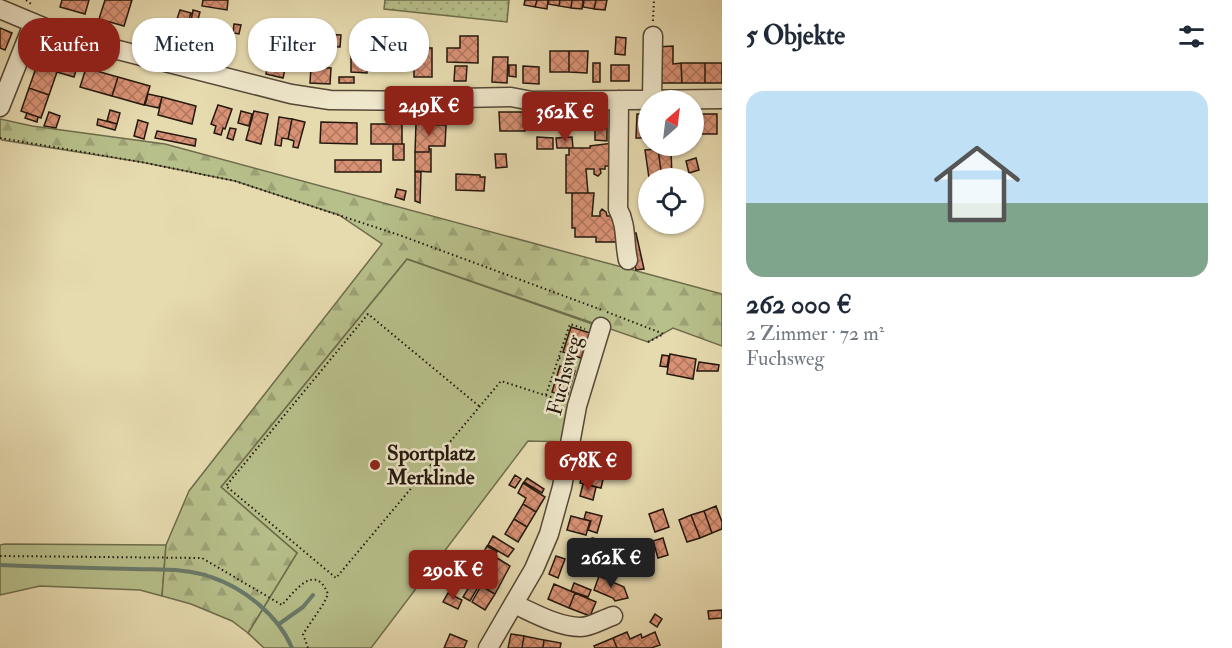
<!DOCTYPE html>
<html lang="de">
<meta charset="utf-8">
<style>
:root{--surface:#fff;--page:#f2f2f3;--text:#1f2937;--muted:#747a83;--accent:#8f2418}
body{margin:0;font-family:"IM FELL Double Pica",serif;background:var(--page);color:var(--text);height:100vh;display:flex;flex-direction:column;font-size:22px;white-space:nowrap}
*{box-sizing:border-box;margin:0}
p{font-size:20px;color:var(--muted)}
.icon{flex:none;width:33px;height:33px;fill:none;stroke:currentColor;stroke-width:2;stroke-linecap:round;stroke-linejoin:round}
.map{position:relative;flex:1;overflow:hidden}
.details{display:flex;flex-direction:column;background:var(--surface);width:510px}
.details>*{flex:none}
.guide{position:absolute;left:18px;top:18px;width:570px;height:54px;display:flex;gap:12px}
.needle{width:39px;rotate:28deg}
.fabs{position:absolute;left:638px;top:90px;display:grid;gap:12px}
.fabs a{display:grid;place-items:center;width:66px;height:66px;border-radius:50%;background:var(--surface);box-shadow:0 2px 4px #0004;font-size:30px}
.price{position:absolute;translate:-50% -51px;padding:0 14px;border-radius:6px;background:var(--accent);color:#fff;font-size:20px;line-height:39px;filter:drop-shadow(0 2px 3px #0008)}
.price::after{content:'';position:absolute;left:50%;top:36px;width:18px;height:14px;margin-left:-9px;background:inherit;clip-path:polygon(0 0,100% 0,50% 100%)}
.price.active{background:#222;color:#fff}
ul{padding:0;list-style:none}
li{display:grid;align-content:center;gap:12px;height:318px;padding:0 24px}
li span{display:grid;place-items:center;height:186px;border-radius:18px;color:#555}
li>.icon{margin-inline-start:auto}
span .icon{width:108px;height:108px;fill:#fffc;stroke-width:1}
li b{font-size:26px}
h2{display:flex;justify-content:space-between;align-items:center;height:72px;padding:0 24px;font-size:26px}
.pill{padding:0 21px;border-radius:24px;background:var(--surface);box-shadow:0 2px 4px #0004;font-size:21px;line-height:54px}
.pill.active{background:var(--accent);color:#fff}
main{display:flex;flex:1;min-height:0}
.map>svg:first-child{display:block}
.grass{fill:#b7bf8a;stroke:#6e6c4c;stroke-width:1.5}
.forest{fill:url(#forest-firs);stroke:#6e6c4c;stroke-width:1.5}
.park{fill:url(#park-dots);stroke:#6e6c4c;stroke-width:1.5}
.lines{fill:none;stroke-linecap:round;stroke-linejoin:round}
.stream{stroke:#697a6a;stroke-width:4}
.building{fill:url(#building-cross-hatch);stroke:#24180e;stroke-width:1.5}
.minor-casing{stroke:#544836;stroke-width:21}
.path{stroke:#24180e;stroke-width:2;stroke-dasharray:1.5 3;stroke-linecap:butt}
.minor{stroke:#efe7cb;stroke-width:18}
.poi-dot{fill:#8f2418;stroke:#efe7cb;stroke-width:2}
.labels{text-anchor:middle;stroke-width:5;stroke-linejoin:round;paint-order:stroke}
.street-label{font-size:21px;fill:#24180e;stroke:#efe7cb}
.poi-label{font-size:21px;font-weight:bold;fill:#24180e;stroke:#efe7cb;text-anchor:start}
</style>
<main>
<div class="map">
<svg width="722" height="648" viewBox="0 0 722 648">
<defs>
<pattern id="forest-firs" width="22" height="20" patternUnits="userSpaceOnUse" patternTransform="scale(1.5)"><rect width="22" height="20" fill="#b7bf8a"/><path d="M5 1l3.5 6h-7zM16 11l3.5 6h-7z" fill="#9da376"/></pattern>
<pattern id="park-dots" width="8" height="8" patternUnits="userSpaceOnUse" patternTransform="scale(1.5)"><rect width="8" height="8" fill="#b7bf8a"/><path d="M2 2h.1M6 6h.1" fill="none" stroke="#9da376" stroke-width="1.8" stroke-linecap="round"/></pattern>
<pattern id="building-cross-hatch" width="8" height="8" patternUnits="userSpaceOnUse" patternTransform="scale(1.5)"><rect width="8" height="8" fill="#d99275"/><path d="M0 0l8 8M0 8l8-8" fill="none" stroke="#b0765e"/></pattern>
</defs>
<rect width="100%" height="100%" fill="#e6daaf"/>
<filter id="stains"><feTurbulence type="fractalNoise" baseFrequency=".00333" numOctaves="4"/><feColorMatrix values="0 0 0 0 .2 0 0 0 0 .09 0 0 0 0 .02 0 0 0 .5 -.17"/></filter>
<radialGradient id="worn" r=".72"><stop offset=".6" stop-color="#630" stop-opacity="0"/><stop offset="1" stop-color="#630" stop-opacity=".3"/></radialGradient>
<path class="grass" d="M407,259L601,327L571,442L528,441L371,648H264L248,633L297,553L221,487Z
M5,544L166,545L162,596L140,590L40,586L0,595V545Z"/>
<path class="forest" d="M0,119L32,126L165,144L722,294V346L673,328L648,342L407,259L221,487L297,553L248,633L232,621L191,604L162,596L166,545L189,491L382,244L339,215L235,181L141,162L2,140L0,138Z"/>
<path class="park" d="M385,0H509L507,22L384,9Z"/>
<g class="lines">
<path class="stream" d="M0,565C45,567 89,568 134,569C159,570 187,568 211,577C244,588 279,616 292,648
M279,624L303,607L313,595"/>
</g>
<path class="building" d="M62,0H89L85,14L60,7Z
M105,0H132L124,26L99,19Z
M203,0H228L227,10L202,6Z
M525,0H537L535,7L524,5Z
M537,0H548L547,9L535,7Z
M549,0H560L559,6L548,4Z
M560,0H572L571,8L559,6Z
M572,0H583L582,9L571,8Z
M584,0H596L594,9L583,7Z
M596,0H607L605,10L594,9Z
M180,10L191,13L188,23L177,19Z
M193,10L200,12L197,23L191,21Z
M157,23L181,29L177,44L153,38Z
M234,24L241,25L239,34L233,33Z
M198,27L231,35L226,55L193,47Z
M0,28L12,33L5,50L0,48Z
M273,28L288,30L287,36L272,34Z
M290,30L301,32L298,43L288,41Z
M366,31H373V42H366Z
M324,34L341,35L340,47L324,46Z
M460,36H478V63L447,62V48H460Z
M616,37L626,38L625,55L615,54Z
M351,44H367V58H351Z
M308,45L319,46L318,58H314V66H307Z
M673,46V64L681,63L682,83H658L657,47Z
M414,48H432V77H414Z
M381,49H395L394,69H381Z
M550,51H569V72H550Z
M569,51H588L587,73L569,72Z
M271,52L288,56L283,78L266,74Z
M493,57H508L507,83L492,82Z
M351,58H367V73L351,72Z
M61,61L77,67L74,77L57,72Z
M593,63H600V82H593Z
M681,63H705V83H682Z
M705,63H722V83H705Z
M37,65L57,72L49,95L29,88Z
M509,65H516V77L509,76Z
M611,65H629V81H611Z
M455,66H467L466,81H454Z
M523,66L539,67V84L523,83Z
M311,67L331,68L330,84L310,83Z
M86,68L118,77L112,96L80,87Z
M118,77L150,86L144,105L112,96Z
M339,77H354V83H339Z
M29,88L49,95L41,118L21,111Z
M148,94L162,97L159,108L145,105Z
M162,97L196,106L192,124L158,115Z
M218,105L232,109L225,129L223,128L221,135L214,133L216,126L211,124Z
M110,110L120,113L117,124L107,121Z
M241,111L252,114L249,126L238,123Z
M254,111L268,114L261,144L246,140Z
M49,112L60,116L56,128L44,126Z
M499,112H525V131H500Z
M27,113L38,117L37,122L25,118Z
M535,114H562V125L535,126Z
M637,114H648V138H636Z
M693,114H717V134H693Z
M279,117L292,119L288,139L282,138L281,146L275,145Z
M98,119L117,124L115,130L97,125Z
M292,119L305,122L298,148L293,147L294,141L288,139Z
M138,120L148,123L144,139L134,136Z
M321,122L357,123V144L320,143Z
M371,124H402V144H371Z
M416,124L446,125L445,146H429V152H415Z
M595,124H607V141L595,140Z
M230,128L236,129L233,140L227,138Z
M157,131L196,139L195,146L155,138Z
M537,137L553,138V149H537Z
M572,137L573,148H557L556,138Z
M613,143V166H605V169H600L601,173L598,176L594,174V169H586L588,193H566V155H569V148H590V146Z
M393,144H404V160H393Z
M429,149H431V172L415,171V152H429Z
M658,149L671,150L672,178H662Z
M658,149L662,178H649L645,150Z
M495,154H506L507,167L496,168Z
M696,158L699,170L689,173L686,161Z
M335,160H381V172H335Z
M415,172H421L420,203L415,201Z
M456,174L480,175V177H485L484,191L456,190Z
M397,189L406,191L404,200L395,197Z
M572,193H594L592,216H600V212L602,209L606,212L607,216H612V220H618V242H596V237H575V228H572Z
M636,233L644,269L636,270L629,235Z
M571,327L590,333L581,358L563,352Z
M670,354L696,359L693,379L667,374Z
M662,355L669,356L667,367L660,366Z
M699,362L719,365L718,371H697Z
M560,366L575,371L567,397L552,392Z
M584,466L605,471L601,488L580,483Z
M515,475L521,479L515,488L509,485Z
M527,478L544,489L542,493L524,482Z
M523,483L545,497L536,512L523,504L526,498L518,493Z
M583,484L596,487L593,500L580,496Z
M523,504L536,512L527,527L514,519Z
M716,506L722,522V529L712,533L704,511Z
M663,509L669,527L655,532L649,514Z
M704,511L712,533L700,538L691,515Z
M586,512L602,516L597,533L588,530L591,521L584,519Z
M691,515L700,538L687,542L679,520Z
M571,516L590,521L586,535L567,530Z
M514,519L527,527L518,542L505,534Z
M493,536L514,549L508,557L488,545Z
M592,538L612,542L609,552L599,550L598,555L588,553Z
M663,538L668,555L658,558L653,541Z
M487,546L497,552L491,561L482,555Z
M556,556L565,559L558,578L549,574Z
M497,558L510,566L495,594L481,586Z
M486,559L492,563L470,601L463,597Z
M599,576L624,587L628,598L615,601L613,598L594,590Z
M574,583L591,590L588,597L571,591Z
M554,584L575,593L569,608L548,599Z
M481,586L495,594L485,610L472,602Z
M448,593L462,600L458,609L443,602Z
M575,593L596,602L590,616L569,608Z
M722,610V618L709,619L708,611Z
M655,614L662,619L657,627L650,622Z
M627,632L630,639L641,634L642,638L655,632L660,645L651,648H617L613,638Z
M450,634L467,641L464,648H444Z
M511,634L524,636L522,648H508Z
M524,636L544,640L543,648H522Z
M613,638L617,648H595L594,646Z
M544,640L561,643L560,648H543Z"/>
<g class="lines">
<g class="minor-casing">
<path id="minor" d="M0,9L67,37L291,94L330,100L431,101L459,98L511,97L532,101L722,99
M619,100L618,209C627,225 624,243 628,260
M652,100L653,36
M0,107L33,24
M514,604C534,613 558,627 581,627C591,627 603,619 613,616
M488,648L534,569L549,534L562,487L577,406L601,327"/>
</g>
<path class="path" d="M26,0L31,4
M653,21L654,0
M0,138L141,162L235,181L402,236L602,310
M607,312L664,334
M648,342L664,334
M559,358L573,363
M546,395L570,324L585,329
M479,406L368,314L226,486L336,578L501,381L563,401
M0,556L202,558L282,605C295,591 315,562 328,594L324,603L303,634L308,648"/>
<use href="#minor" class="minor"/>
</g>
<circle class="poi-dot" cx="375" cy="465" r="6"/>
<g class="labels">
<g class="street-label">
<text transform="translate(564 375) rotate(-75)" y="7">Fuchsweg</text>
</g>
<g class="poi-label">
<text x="387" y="460">Sportplatz<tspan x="387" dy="24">Merklinde</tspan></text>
</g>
</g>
<rect width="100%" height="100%" filter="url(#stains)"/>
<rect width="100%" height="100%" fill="url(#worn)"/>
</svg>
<div class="fabs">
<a><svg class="needle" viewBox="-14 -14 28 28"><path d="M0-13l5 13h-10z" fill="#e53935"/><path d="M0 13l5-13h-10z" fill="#747a83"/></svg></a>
<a><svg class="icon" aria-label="locate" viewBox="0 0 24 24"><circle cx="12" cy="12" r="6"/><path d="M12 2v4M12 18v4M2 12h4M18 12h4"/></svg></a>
</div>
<b class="price" style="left:429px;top:137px">249K €</b>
<b class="price" style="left:565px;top:143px">362K €</b>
<b class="price" style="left:588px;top:492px">678K €</b>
<b class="price active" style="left:611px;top:589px">262K €</b>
<b class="price" style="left:453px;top:601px">290K €</b>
<div class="guide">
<a class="pill active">Kaufen</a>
<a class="pill">Mieten</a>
<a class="pill">Filter</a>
<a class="pill">Neu</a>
</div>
</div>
<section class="details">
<h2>5 Objekte<svg class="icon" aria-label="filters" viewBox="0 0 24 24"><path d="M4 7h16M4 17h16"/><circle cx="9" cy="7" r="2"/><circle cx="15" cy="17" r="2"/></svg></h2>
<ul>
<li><span style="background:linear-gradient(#bfe0f5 60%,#7fa58c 0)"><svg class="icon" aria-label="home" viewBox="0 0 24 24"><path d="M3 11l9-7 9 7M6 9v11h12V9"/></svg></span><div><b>262 000 €</b><p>2 Zimmer · 72 m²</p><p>Fuchsweg</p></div></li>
</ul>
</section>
</main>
